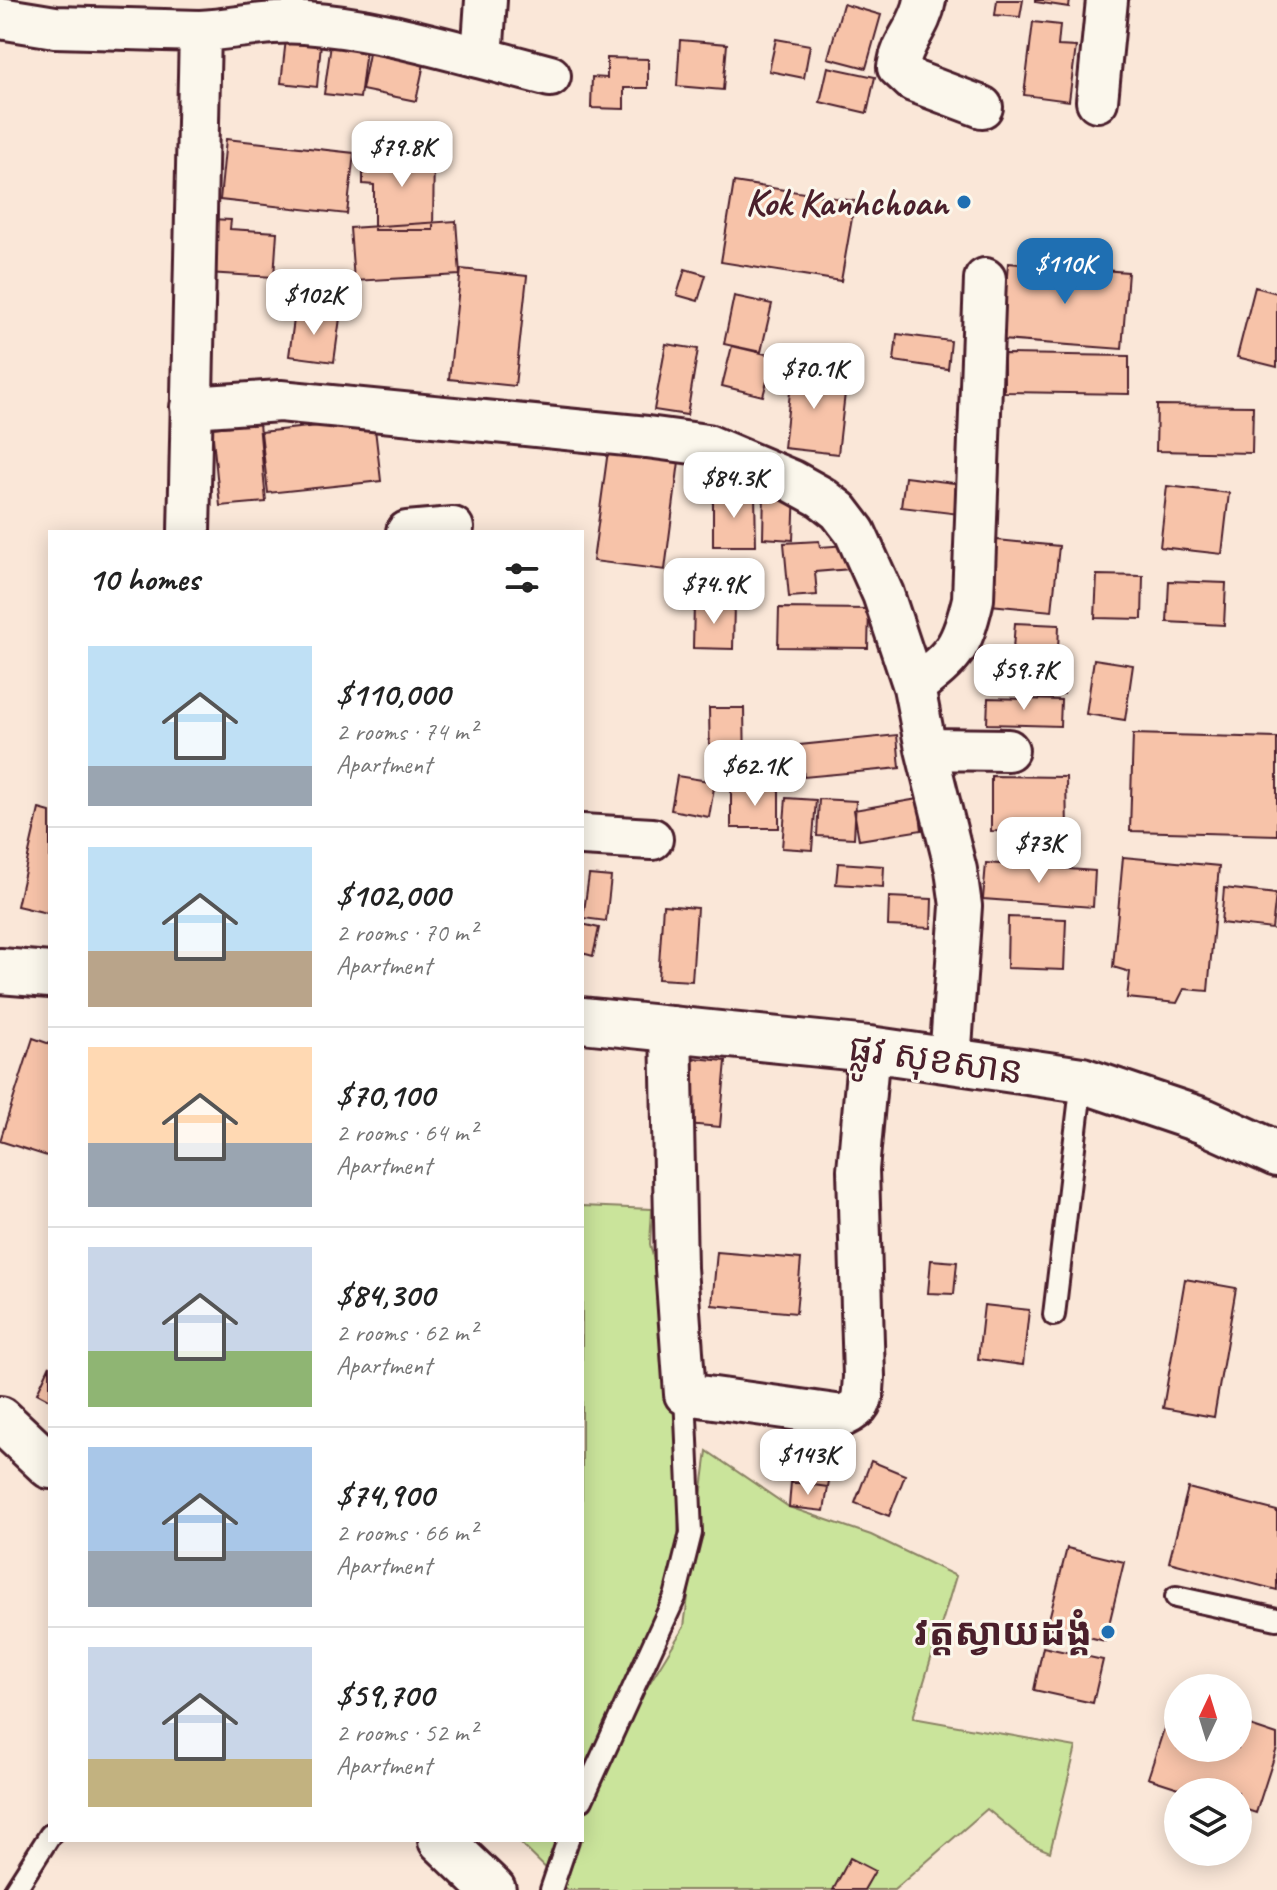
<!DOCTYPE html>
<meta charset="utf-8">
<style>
:root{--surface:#fff;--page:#f6f6f6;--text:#222;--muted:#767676;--line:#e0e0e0;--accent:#1f6fb2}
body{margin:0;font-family:Caveat,"Noto Sans Khmer",sans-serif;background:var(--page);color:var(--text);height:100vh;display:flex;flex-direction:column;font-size:30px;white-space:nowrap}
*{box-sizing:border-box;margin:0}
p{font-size:26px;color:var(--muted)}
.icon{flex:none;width:44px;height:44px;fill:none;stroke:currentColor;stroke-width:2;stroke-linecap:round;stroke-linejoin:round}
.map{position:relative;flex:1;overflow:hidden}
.side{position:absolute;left:48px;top:530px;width:536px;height:1312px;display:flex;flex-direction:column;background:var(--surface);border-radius:0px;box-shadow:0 4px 20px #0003}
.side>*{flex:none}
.needle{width:52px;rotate:4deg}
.controls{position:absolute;left:1164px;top:1674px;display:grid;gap:16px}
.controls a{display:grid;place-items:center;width:88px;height:88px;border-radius:50%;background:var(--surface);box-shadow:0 4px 20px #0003;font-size:40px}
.price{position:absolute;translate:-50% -68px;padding:0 18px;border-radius:16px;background:#fff;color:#222;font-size:26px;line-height:52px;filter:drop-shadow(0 2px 4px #0008)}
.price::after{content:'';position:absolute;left:50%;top:48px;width:24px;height:18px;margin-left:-12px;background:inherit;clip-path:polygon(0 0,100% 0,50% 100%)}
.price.on{background:var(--accent);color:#fff}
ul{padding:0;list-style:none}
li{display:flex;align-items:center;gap:24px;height:200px;padding:0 40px}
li+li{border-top:2px solid var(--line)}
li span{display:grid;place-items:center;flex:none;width:224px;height:160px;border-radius:0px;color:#555}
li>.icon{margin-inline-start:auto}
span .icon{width:96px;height:96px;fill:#fffc;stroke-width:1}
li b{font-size:34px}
h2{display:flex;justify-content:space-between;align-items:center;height:96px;padding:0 40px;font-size:34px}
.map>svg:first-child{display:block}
.green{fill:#cae49b;stroke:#8a8263;stroke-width:2}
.building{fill:#f7c3a9;stroke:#4a1f2b;stroke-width:2}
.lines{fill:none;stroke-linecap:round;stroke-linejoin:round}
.lane-casing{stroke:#4a1f2b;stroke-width:26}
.street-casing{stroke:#4a1f2b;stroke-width:46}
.secondary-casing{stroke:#4a1f2b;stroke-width:50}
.lane{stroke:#fbf7ec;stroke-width:20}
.street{stroke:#fbf7ec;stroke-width:40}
.secondary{stroke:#fbf7ec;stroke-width:44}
.poi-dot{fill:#1f6fb2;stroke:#fbf7ec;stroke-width:3}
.labels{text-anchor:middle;stroke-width:6;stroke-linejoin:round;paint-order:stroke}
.poi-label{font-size:38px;font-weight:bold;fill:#4a1f2b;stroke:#fbf7ec;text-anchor:end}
.street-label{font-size:38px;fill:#4a1f2b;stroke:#fbf7ec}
</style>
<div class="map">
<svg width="1277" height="1890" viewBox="0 0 1277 1890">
<rect width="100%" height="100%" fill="#fae7d8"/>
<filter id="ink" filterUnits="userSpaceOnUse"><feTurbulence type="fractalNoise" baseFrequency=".0125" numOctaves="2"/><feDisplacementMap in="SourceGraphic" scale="16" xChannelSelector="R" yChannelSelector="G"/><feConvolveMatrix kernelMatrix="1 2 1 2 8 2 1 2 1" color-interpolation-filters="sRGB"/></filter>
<g filter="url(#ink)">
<path class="green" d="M582,1206L652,1209L650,1244L685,1394L675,1597L606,1754L684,1627L707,1451L789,1507L871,1535L956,1576L913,1718L1076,1747L1050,1852L1028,1843L987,1809L894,1890H568L517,1840H582Z"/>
<path class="building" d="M997,0H1023L1020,17L995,15Z
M1035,0H1070L1069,7L1035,2Z
M843,4L881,15L866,68L828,58Z
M1033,22L1060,25L1058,46L1076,47L1069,101L1024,95Z
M286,39L321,43L317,87L281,83Z
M776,39L810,45L804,78L769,71Z
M680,40L727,44L723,90L677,86Z
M331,44L366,49L360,98L324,94Z
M370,48L425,59L416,101L362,90Z
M607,58L648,59V88H624V109L591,108L592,77L607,78Z
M828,67L875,77L867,113L820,102Z
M226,139L354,153L347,214L220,200Z
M383,149L434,150L433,230H374V185L363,184V161H382Z
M734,182L855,201L841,281L721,262Z
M210,219L231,220L230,229L277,232L274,277L207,273Z
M456,221L460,275L354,281L350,228Z
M1008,263L1128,272L1122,349L1002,340Z
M461,269L527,276L515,386L449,379Z
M685,269L706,275L698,301L677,295Z
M1255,287L1277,293V367L1237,357Z
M734,296L772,304L761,352L724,344Z
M295,312L340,318L334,362L289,356Z
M897,334L951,341L948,369L894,361Z
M666,344L698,349L687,415L654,410Z
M732,346L774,356L763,396L722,386Z
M1004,354L1129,356V394L1004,392Z
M793,364L836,369L834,393H845L838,454L784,448Z
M1157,405L1253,406L1252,453L1156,451Z
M374,420L381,481L268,493L261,432Z
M259,423L266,502L220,506L212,428Z
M610,436L681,446L665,570L593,561Z
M905,477L971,485L967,515L901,507Z
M1167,486L1229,493L1222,554L1160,547Z
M764,488L795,490L793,540L763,538Z
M755,494L756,546H713V495Z
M997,540L1059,546L1052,611L990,605Z
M819,541L820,547L861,544L863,568L815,572L817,595L789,597L784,543Z
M1097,575L1143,576L1142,619L1095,618Z
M1169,581L1226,583L1224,625L1167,622Z
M694,603L734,604L733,649L693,648Z
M779,608L869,609L868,648L778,647Z
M1015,623L1059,625L1058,651L1013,649Z
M990,653L1067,657L1064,694L987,688Z
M1094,659L1133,665L1125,720L1086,714Z
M988,698L1061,700L1060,726L987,724Z
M709,708H744L745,766H710Z
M1133,734L1277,738V835L1130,831Z
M897,735L900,768L804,777L800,745Z
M677,776L715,782L709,817L671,810Z
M991,776L1066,777L1067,832L991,831Z
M731,789H779V828H731Z
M786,798L816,800L812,850L782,848Z
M819,799L856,801L854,838L817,836Z
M918,799L922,830L859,840L854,810Z
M39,809L50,812V900L47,913L17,906Z
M1123,857L1219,866L1208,991L1184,989L1177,1003L1127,998L1130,972L1113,967Z
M838,863L884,866L883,887L836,884Z
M986,863L1095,871L1093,907L983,899Z
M589,875L611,877L606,921L583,918Z
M1224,888L1276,894L1272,929L1221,923Z
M889,897L932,899L931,928L888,926Z
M663,905L697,908L692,981L658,979Z
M1008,917L1066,919L1064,970L1007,968Z
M582,924L599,928L593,956L582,953Z
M33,1038L50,1044V1157L0,1141Z
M693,1058L726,1061L720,1127L687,1124Z
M717,1252L801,1259L796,1313L712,1305Z
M931,1260L957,1262L954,1294L928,1293Z
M1185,1279L1236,1288L1214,1417L1163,1408Z
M984,1305L1029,1310L1023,1365L978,1359Z
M50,1365V1400L37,1393Z
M794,1456L832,1462L828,1487L791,1482Z
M871,1461L905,1475L889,1516L855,1503Z
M791,1482L828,1487L824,1511L789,1507Z
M1188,1488L1277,1511V1590L1169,1562Z
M1067,1548L1124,1562L1105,1641L1047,1627Z
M1043,1647L1103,1660L1093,1703L1034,1690Z
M1173,1701L1178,1703V1748H1238V1722L1277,1735V1748L1256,1813L1238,1807V1792H1191L1148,1778Z
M850,1858L875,1871L864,1890H833Z"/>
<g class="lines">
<g class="lane-casing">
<path id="lane" d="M1054,1315L1082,1080
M1176,1597L1277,1619
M582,1800L675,1597L691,1533L685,1394
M15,1890L50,1835
M551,1890L568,1840"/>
</g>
<g class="street-casing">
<path id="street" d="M486,0L482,58L550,76
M925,0C921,27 902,40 898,67L913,81L982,107
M0,18L55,27L200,31
M1097,101L1107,0
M191,407L280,401L647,437L707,445L792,481L821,497L839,511L855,532L883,594L914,687L926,749L956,870L961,906L950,1061
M189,532L200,31C236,29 270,20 305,23C366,27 424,43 482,58
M407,532L453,528
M914,687C954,655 961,650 973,599L985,279
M926,749L1008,750
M582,835L652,839
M671,1027L676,1268L685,1394L843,1416C865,1406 862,1399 864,1377L858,1170L869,1049"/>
</g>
<g class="secondary-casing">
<path id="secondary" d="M0,971L50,975
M582,1020L869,1049L1082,1080L1204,1121L1277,1154
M0,1419L50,1466
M441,1840L493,1890"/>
</g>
<use href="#lane" class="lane"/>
<use href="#street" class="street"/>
<use href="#secondary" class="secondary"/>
</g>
</g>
<g class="poi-dot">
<circle cx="964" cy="202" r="8"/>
<circle cx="1108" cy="1632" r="8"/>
</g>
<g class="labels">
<g class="poi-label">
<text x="948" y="215">Kok Kanhchoan</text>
<text x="1092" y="1645">វត្តស្វាយដង្គំ</text>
</g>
<g class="street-label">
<text transform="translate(936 1059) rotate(8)" y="13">ផ្លូវ សុខសាន</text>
</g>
</g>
</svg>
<div class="controls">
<a><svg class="needle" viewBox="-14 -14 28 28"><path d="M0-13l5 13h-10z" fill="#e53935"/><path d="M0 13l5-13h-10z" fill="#767676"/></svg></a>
<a><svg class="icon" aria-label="layers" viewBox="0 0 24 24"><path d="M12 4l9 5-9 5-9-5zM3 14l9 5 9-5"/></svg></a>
</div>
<b class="price" style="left:402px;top:189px">$79.8K</b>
<b class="price on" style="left:1065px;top:306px">$110K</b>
<b class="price" style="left:314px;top:337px">$102K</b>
<b class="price" style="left:814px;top:411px">$70.1K</b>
<b class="price" style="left:734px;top:520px">$84.3K</b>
<b class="price" style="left:714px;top:626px">$74.9K</b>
<b class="price" style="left:1024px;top:712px">$59.7K</b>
<b class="price" style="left:755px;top:808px">$62.1K</b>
<b class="price" style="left:1039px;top:885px">$73K</b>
<b class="price" style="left:808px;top:1497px">$143K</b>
<section class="side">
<h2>10 homes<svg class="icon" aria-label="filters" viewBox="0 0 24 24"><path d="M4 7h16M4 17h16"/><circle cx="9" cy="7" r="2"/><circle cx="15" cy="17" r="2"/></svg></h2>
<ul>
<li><span style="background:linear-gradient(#bfe0f5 75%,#9aa5b1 0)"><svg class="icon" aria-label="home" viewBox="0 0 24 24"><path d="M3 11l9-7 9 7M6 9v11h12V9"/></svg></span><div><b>$110,000</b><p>2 rooms · 74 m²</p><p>Apartment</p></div></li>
<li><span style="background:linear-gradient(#bfe0f5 65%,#b9a48a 0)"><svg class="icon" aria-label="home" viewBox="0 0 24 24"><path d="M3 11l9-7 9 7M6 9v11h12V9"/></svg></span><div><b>$102,000</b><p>2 rooms · 70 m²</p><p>Apartment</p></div></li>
<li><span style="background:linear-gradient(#ffd9b3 60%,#9aa5b1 0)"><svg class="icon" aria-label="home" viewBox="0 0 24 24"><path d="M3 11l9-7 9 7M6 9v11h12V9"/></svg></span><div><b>$70,100</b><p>2 rooms · 64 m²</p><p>Apartment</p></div></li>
<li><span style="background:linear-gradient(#c9d6e8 65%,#8fb573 0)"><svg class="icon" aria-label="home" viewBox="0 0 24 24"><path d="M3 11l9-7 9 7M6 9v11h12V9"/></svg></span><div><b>$84,300</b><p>2 rooms · 62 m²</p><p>Apartment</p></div></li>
<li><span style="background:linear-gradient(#a9c7e8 65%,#9aa5b1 0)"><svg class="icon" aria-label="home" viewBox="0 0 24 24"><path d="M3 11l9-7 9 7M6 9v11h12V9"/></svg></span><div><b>$74,900</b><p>2 rooms · 66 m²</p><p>Apartment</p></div></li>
<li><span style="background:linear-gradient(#c9d6e8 70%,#c2b280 0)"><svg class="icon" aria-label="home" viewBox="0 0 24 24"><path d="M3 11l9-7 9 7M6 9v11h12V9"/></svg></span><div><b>$59,700</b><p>2 rooms · 52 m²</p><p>Apartment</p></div></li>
</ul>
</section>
</div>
